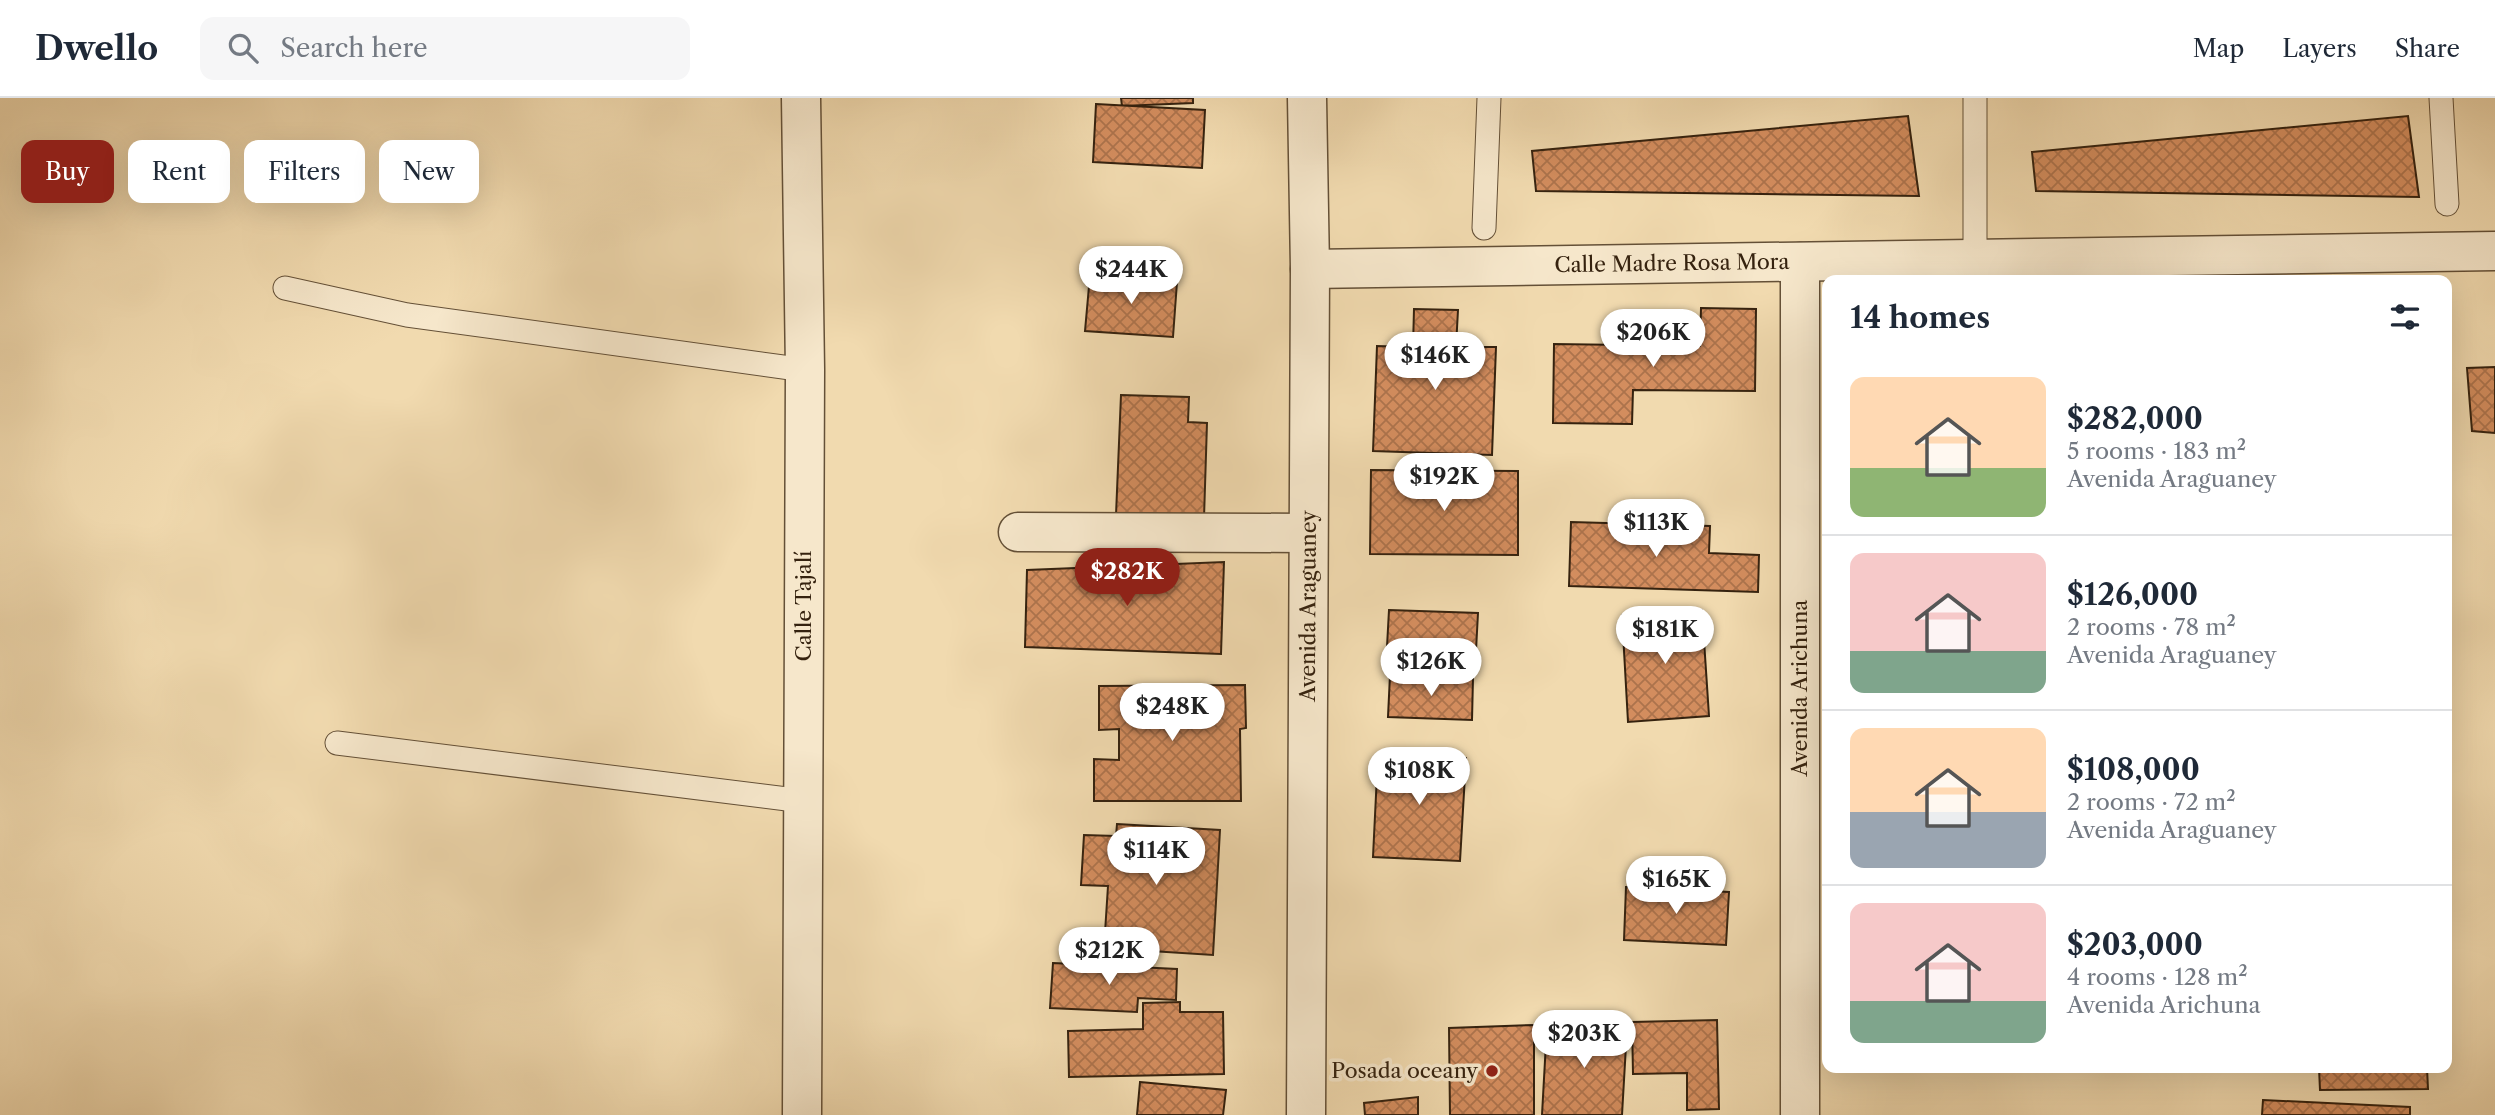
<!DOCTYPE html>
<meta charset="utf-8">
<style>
:root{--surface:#fff;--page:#f6f6f7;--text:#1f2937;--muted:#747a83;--line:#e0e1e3;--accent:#8f2418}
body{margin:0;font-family:"Libre Caslon Text",serif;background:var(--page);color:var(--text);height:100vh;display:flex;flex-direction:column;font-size:26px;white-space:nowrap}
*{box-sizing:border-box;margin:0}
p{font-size:23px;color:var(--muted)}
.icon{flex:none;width:38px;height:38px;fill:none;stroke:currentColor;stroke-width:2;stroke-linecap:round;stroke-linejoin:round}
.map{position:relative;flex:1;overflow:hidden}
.details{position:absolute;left:1822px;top:177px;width:630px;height:798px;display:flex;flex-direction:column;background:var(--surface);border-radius:14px;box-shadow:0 7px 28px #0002}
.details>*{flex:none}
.hud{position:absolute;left:21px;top:42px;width:665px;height:63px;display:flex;gap:14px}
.price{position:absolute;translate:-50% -60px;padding:0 16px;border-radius:24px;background:#fff;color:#222;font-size:23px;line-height:46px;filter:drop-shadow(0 2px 4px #0008)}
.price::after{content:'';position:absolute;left:50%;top:42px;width:21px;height:16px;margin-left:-10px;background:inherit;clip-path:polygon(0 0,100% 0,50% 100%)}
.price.selected{background:var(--accent);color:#fff}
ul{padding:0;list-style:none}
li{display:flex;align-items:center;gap:21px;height:175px;padding:0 28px}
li+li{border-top:2px solid var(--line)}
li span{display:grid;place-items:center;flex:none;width:196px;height:140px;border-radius:14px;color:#555}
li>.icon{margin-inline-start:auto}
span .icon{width:84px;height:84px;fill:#fffc;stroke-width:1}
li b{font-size:30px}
h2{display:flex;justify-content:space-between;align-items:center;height:84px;padding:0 28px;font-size:30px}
.pill{padding:0 24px;border-radius:14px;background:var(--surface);box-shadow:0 7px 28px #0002;font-size:24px;line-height:63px}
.pill.selected{background:var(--accent);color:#fff}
header{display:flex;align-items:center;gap:42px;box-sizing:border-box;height:98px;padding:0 35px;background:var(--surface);border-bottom:2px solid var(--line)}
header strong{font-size:33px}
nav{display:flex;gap:38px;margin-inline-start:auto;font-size:24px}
.search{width:490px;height:63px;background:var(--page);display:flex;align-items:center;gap:18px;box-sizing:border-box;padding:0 24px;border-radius:14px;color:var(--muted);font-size:26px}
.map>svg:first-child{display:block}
.building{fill:url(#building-cross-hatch);stroke:#35220f;stroke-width:2}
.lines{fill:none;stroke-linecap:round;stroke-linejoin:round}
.service-casing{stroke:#645037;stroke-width:25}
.minor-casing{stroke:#645037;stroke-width:41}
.service{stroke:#f6e7cb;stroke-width:23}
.minor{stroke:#f6e7cb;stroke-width:38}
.poi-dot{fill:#8f2418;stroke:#f6e7cb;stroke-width:2.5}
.labels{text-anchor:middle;stroke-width:7;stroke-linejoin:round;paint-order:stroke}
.street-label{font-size:21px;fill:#35220f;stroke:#f6e7cb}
.poi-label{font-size:21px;fill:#35220f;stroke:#f6e7cb;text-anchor:end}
</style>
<header>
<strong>Dwello</strong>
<div class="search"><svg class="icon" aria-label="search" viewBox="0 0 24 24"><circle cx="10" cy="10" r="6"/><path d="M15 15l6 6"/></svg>Search here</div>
<nav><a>Map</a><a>Layers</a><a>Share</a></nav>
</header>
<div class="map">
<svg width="2495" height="1017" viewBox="0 0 2495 1017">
<defs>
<pattern id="building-cross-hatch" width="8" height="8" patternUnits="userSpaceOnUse" patternTransform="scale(1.75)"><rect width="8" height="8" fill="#d38d5e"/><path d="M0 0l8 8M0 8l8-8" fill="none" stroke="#ac734c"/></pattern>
</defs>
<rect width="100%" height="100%" fill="#f1daaf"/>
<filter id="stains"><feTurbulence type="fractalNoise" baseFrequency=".00286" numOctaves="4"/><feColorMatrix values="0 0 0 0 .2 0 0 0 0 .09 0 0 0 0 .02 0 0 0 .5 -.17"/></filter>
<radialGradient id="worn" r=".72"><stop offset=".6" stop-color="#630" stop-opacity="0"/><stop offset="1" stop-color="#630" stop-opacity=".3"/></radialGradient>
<path class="building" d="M1121,0H1193V5L1122,8Z
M1096,6L1205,12L1202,70L1093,64Z
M1908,18L1919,98L1536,93L1532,53Z
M2408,18L2419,99L2036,93L2032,54Z
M1090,177L1177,184L1173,239L1085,233Z
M1701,210L1756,211L1755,293L1633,292L1632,326L1553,325L1554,246L1700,248Z
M1414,211L1458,212L1456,249H1496L1492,357L1373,353L1377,248L1413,249Z
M2495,269V335L2472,333L2467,270Z
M1121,297L1189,299L1188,324L1207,325L1204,420L1116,417Z
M1371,372L1518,373V457L1370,456Z
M1571,424L1710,428L1709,455L1759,457L1758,494L1569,488Z
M1224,464L1221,556L1025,549L1027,472Z
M1389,512L1478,515L1475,571L1386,567Z
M1702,512L1709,618L1628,624L1622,517Z
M1390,577L1473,580L1472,622L1388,619Z
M1245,587L1246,630L1240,631L1241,703H1094V661L1119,662V631L1099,632V588Z
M1378,656L1466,660L1460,763L1373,759Z
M1117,726L1220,732L1213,857L1104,850L1108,788L1081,787L1084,737L1116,738Z
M1626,789L1729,794L1726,847L1624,842Z
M1053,865L1177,871L1176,902L1138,900L1137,914L1050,910Z
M1180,904V914H1223L1224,976L1069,979L1068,933L1143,931V905Z
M1717,922L1719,1011L1687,1012V975L1633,976L1632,924Z
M1547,926L1627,930L1622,1017H1542Z
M1534,927V1017H1450L1449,930Z
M2319,970H2427L2428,991L2320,992Z
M1140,984L1226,992L1223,1017H1137Z
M1418,999V1017H1365L1364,1005Z
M2263,1002L2410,1009V1017H2262Z"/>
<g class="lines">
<g class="service-casing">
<path id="service" d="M1975,0V161
M2441,0L2447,106
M1484,130L1489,0
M285,190L407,217L805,272
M337,645L803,703"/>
</g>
<g class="minor-casing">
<g id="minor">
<path d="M801,0L805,272L802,1017"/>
<path id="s1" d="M1310,171L2495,153"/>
<path d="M1018,434L1308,435"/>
<path id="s2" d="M1306,1017L1310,171L1307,0"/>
<path d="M1800,1017V164"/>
</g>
</g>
<use href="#service" class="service"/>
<use href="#minor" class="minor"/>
</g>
<circle class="poi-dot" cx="1492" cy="973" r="7"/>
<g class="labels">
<g class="street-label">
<text dy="7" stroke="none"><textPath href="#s1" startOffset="362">Calle Madre Rosa Mora</textPath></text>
<text transform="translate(804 508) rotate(-90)" y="7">Calle Tajalí</text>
<text dy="7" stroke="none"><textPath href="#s2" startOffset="509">Avenida Araguaney</textPath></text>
<text transform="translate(1800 590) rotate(-90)" y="7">Avenida Arichuna</text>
</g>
<g class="poi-label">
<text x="1478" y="980">Posada oceany</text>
</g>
</g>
<rect width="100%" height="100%" filter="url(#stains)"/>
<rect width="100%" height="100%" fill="url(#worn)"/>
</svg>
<b class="price" style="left:1131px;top:208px">$244K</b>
<b class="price" style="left:1653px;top:271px">$206K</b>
<b class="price" style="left:1435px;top:294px">$146K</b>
<b class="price" style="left:1444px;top:415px">$192K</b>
<b class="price" style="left:1656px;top:461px">$113K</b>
<b class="price selected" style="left:1127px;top:510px">$282K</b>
<b class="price" style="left:1665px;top:568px">$181K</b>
<b class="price" style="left:1431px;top:600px">$126K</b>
<b class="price" style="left:1172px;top:645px">$248K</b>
<b class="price" style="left:1419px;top:709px">$108K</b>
<b class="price" style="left:1156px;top:789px">$114K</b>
<b class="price" style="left:1676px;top:818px">$165K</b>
<b class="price" style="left:1109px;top:889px">$212K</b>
<b class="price" style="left:1584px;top:972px">$203K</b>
<div class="hud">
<a class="pill selected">Buy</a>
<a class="pill">Rent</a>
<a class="pill">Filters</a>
<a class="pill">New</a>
</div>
<section class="details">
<h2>14 homes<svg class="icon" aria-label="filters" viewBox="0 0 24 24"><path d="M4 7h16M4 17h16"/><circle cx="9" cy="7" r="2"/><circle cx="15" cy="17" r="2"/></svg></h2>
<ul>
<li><span style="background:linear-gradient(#ffd9b3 65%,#8fb573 0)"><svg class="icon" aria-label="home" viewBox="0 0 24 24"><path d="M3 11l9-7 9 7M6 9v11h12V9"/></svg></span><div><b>$282,000</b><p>5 rooms · 183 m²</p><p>Avenida Araguaney</p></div></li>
<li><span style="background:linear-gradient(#f6c9c9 70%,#7fa58c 0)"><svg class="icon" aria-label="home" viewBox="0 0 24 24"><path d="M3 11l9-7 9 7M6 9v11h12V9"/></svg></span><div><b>$126,000</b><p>2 rooms · 78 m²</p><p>Avenida Araguaney</p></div></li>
<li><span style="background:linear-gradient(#ffd9b3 60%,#9aa5b1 0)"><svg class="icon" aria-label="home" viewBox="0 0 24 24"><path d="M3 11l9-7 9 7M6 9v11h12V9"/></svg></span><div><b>$108,000</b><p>2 rooms · 72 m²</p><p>Avenida Araguaney</p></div></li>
<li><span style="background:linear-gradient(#f6c9c9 70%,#7fa58c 0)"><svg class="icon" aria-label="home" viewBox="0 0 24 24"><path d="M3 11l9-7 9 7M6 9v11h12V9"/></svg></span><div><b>$203,000</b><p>4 rooms · 128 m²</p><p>Avenida Arichuna</p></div></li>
</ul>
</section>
</div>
